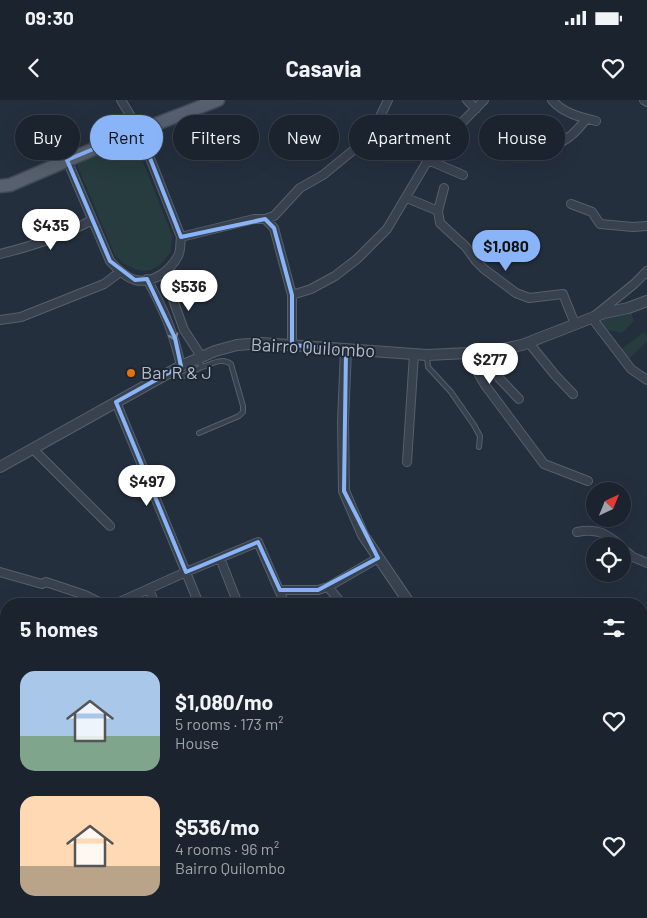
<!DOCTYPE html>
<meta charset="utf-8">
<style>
:root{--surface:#1b232e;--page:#282f3a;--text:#f1f3f6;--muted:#a0a4aa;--line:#39404a;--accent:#8ab4f8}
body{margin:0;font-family:Barlow,sans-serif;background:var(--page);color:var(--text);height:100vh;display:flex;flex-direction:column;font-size:19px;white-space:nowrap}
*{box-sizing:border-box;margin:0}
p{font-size:16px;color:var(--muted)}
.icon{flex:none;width:28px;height:28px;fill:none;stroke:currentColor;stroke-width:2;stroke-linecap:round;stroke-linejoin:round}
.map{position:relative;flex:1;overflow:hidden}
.side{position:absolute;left:0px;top:498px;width:648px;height:321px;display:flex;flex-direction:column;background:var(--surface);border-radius:20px 20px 0 0;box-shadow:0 5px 20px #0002,0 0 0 1px var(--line)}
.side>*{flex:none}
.top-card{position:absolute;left:15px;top:15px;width:618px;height:45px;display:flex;gap:10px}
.needle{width:32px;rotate:43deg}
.tools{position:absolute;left:586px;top:382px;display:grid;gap:10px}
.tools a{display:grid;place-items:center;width:45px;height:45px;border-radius:50%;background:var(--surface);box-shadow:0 5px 20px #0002,0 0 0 1px var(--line);font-size:25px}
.price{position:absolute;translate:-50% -42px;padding:0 11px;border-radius:18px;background:#fff;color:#222;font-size:16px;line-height:32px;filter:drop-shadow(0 1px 2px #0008)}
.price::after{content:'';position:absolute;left:50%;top:30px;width:15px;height:11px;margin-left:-8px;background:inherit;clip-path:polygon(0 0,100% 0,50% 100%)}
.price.active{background:var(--accent);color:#111}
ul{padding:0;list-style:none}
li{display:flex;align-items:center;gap:15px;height:125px;padding:0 20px}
li span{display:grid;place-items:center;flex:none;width:140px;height:100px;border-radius:15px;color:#555}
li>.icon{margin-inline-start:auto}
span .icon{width:60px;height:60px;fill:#fffc;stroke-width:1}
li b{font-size:21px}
h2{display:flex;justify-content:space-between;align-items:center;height:60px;padding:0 20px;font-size:21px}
.pill{padding:0 18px;border-radius:22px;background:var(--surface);box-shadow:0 5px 20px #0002,0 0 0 1px var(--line);font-size:18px;line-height:45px}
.pill.active{background:var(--accent);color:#111}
.status{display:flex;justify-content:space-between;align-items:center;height:35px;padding:0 25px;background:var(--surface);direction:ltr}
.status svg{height:14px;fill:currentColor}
header{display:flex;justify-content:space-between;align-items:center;height:65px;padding:0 20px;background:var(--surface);font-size:22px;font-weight:700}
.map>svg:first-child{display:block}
.green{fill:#263c3f}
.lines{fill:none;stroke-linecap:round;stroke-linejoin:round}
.service-casing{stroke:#565f6c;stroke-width:6}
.minor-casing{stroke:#565f6c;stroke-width:10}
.tertiary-casing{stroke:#565f6c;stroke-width:12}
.primary-casing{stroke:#414a57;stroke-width:15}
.service{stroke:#38414e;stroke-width:4}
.minor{stroke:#38414e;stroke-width:8}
.tertiary{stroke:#38414e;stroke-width:10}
.primary{stroke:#56606e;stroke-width:12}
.oneway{stroke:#7c8592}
.marked{fill:none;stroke:#8ab4f8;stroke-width:4;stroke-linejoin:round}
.food-dot{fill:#e8710a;stroke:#1d2633;stroke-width:2}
.labels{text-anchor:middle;stroke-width:4;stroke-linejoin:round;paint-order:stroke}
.street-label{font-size:18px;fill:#b4bcc9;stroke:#1d2633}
.poi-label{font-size:18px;fill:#b4bcc9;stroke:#1d2633;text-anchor:start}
</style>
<div class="status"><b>09:30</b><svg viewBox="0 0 49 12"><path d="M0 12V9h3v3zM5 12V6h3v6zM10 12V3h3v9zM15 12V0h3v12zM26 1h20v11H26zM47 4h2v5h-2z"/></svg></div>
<header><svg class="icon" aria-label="back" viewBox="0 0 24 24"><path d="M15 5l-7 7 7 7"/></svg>Casavia<svg class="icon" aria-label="heart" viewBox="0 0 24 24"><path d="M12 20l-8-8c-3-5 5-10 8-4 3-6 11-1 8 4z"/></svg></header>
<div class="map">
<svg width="647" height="818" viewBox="0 0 647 818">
<rect width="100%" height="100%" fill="#242f3e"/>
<path class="green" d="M134,39L172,135L171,152L160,165L151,170L143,171L134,169L123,163L115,156L78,67V62Z
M631,212L634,221L622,233L603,229L597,219Z
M644,232L647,237V241L628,260L619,251Z"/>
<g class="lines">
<g class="service-casing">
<path id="service" d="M427,257L428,267L451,292L474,325L480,336L479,347
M198,260L202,267C212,264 222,257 231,264L243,306V312L239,316L199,333
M181,277L202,267"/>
</g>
<g class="minor-casing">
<path id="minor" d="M467,0L476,9
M552,0C563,13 579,17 596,21
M644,0L647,2
M556,44C569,40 578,30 586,19
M67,60L110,161C117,169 125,177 135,180C153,184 170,171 178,156C181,151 180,143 181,137L139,30L121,0
M428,60L463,75
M444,88L438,111L440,123L466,147L476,161L484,169L516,193L529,198L563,194L575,224
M407,98L438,111
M571,104L592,112L600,124L633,127L647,126
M265,119L274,116L300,88L323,75L367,39L375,27L388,0
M181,137L254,119H265L274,128L292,195V245
M0,154C33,146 63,136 92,120
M647,171L634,184L592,218L631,269L647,280
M164,175L184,230L201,256
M147,179C164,210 173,231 181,266
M292,195L311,189L335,176L357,159L387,129L428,60L438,47L484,0
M0,220L21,217L104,184L120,172
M529,243L555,275L573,294
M484,252L499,278L519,299
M467,254L485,285L544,364L588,381
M116,302L199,504
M33,349L110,426
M407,362L414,254
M577,432C597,428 606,433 621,446
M622,448L633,457L647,463
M220,458L238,504
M0,472L42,484L46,482L85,495L103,504
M328,487L342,504
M149,489L155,504
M280,490H318L328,487L378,458
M115,504L186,472L258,442L285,504
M0,524L6,527
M0,577L6,579
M0,740L6,744
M0,757L6,749
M75,812L85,818
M26,818L28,812
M195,818L198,812
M301,818L304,812
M383,818L386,812"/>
</g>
<g class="tertiary-casing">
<path id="tertiary" d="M346,250L343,321L344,391L363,435L410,504
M0,367L181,266L215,251L237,245L261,243L427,255L489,252L522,245L604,213L628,208L647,201
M641,563L647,564
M641,601L647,594
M495,818L498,812"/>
</g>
<g class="primary-casing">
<path id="primary" d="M0,86L10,85L115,40L218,0"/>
</g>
<use href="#service" class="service"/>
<use href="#minor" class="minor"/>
<use href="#tertiary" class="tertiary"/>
<use href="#primary" class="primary"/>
</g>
<defs><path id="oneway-chevron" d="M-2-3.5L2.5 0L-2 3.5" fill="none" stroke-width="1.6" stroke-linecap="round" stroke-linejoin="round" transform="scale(1.25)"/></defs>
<use class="oneway" href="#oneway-chevron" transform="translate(174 237) rotate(73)"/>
<path class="marked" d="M139,30L181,137L265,119L274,128L292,195V245L346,250L344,391L378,458L318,490H280L258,442L186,472L116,302L181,266L175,238L147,179L135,180L110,161L67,60Z"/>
<circle class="food-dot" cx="131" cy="273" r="5"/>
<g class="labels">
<g class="street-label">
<text transform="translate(313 248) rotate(3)" y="6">Bairro Quilombo</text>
</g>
<g class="poi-label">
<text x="141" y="279">Bar R &amp; J</text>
</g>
</g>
</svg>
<div class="tools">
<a><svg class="needle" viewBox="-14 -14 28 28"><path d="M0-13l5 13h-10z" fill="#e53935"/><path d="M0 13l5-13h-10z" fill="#a0a4aa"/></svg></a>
<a><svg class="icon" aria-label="locate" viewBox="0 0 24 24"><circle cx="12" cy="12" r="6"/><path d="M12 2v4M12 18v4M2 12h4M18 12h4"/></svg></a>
</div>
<b class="price" style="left:51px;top:151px">$435</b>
<b class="price active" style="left:506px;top:172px">$1,080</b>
<b class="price" style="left:189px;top:212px">$536</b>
<b class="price" style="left:490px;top:285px">$277</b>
<b class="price" style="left:147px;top:407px">$497</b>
<div class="top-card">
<a class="pill">Buy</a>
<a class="pill active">Rent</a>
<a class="pill">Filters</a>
<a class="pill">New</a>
<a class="pill">Apartment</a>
<a class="pill">House</a>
</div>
<section class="side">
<h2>5 homes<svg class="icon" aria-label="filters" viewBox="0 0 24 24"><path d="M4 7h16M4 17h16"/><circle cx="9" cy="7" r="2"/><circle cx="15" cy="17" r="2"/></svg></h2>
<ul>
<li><span style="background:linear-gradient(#a9c7e8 65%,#7fa58c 0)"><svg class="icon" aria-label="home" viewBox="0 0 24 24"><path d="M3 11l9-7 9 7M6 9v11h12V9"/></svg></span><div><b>$1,080/mo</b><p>5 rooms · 173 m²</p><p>House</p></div><svg class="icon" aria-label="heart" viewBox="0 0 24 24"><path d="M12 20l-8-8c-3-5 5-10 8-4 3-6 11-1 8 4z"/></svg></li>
<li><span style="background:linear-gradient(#ffd9b3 70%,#b9a48a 0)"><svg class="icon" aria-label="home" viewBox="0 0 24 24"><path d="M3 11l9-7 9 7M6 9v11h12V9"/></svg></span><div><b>$536/mo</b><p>4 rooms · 96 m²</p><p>Bairro Quilombo</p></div><svg class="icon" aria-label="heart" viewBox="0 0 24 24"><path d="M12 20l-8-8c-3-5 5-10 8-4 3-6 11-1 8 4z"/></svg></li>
</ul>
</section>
</div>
